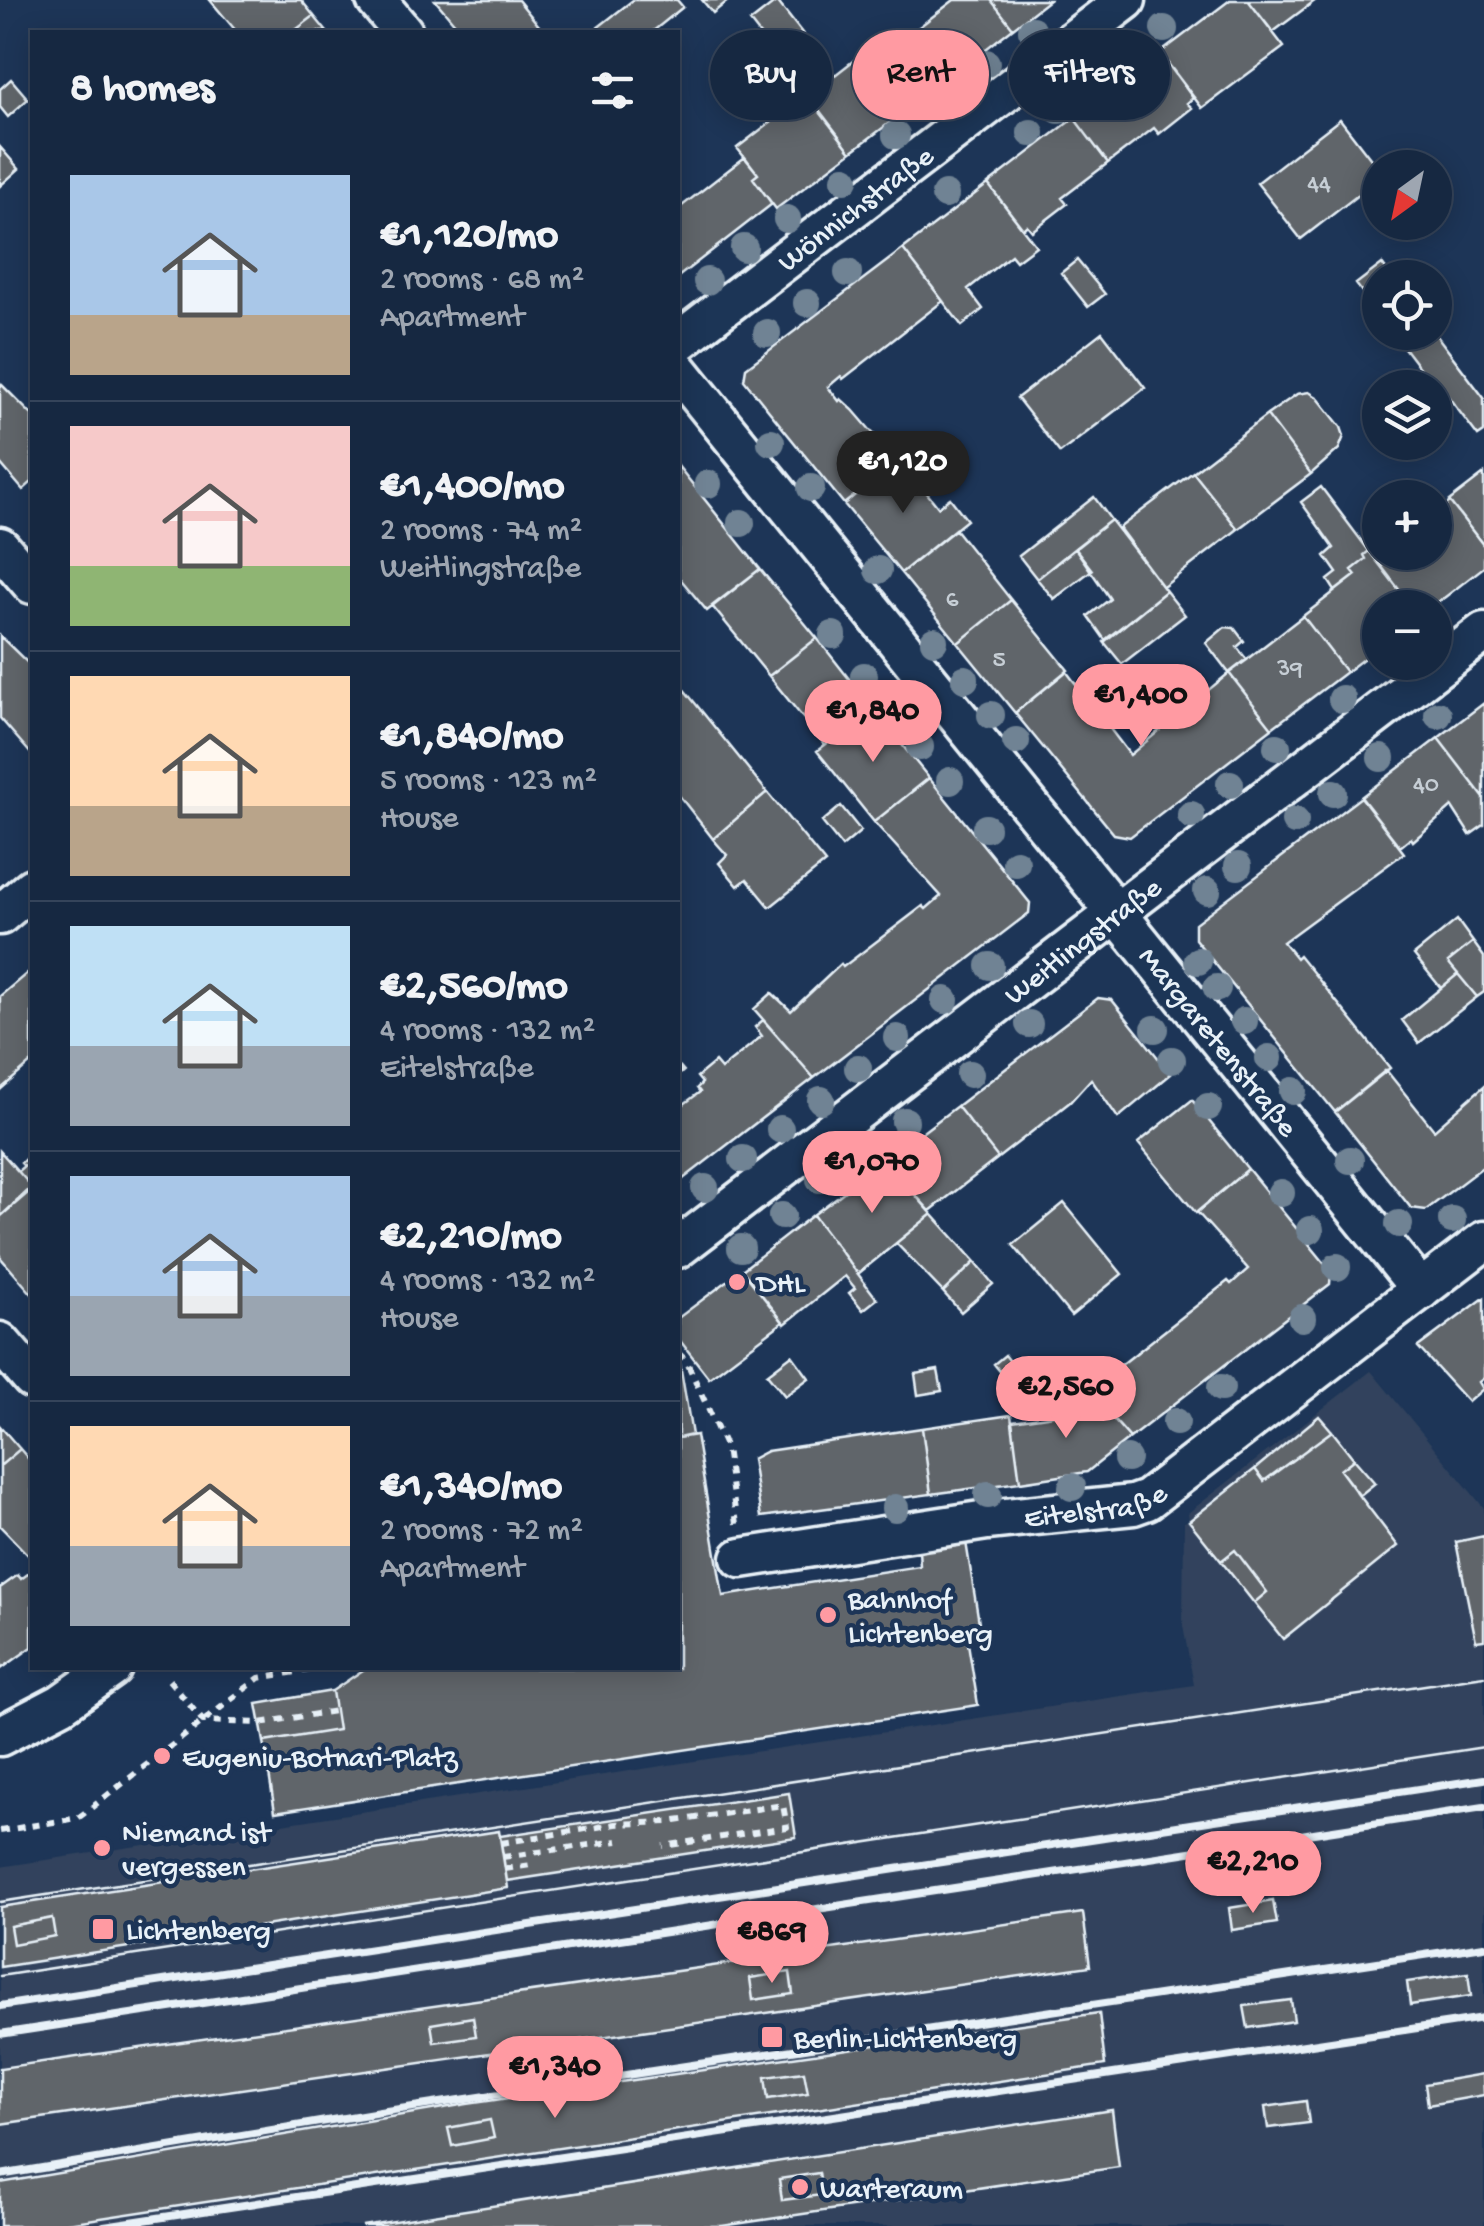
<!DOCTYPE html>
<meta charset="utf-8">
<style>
:root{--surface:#162841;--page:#23344c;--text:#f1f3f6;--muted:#9ea6b1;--line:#35445a;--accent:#ff9aa2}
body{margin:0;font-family:"Gochi Hand",sans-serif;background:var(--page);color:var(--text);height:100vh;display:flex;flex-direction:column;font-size:38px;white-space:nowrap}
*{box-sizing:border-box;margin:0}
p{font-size:32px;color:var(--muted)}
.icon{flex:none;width:55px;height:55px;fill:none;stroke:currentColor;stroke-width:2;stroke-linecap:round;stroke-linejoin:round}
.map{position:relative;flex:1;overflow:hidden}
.drawer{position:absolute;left:30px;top:30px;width:650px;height:1640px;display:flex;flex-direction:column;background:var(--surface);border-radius:0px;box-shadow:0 5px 25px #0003,0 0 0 2px var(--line)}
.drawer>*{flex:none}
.hud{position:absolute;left:710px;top:30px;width:622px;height:90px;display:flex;gap:20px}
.needle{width:65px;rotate:213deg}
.controls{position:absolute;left:1362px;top:150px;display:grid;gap:20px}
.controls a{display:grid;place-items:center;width:90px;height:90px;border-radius:50%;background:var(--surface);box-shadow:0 5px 25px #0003,0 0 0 2px var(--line);font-size:50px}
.price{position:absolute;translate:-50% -85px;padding:0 22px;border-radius:35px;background:var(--accent);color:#111;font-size:32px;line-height:65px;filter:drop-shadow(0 2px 5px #0008)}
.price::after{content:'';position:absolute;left:50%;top:60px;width:30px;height:22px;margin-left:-15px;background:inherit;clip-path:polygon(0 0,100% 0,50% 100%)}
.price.selected{background:#222;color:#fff}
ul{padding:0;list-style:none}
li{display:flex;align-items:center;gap:30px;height:250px;padding:0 40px}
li+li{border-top:2px solid var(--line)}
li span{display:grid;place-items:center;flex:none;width:280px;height:200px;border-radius:0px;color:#555}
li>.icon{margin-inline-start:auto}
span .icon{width:120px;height:120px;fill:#fffc;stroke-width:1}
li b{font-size:42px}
h2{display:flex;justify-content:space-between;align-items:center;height:120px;padding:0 40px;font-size:42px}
.pill{padding:0 35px;border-radius:45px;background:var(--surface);box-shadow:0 5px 25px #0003,0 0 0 2px var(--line);font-size:35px;line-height:90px}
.pill.selected{background:var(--accent);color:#111}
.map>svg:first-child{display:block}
.built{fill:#31435d}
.building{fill:#60656b;stroke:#e8f1f8;stroke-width:2.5}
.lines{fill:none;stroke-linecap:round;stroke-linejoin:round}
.minor-casing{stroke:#e8f1f8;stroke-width:45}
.path{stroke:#e8f1f8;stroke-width:6;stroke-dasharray:8 8;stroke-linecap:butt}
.minor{stroke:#1d3557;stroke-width:38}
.tram{stroke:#e8f1f8;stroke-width:2.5}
.rail{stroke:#e8f1f8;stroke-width:8}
.tree{fill:#708394}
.poi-dot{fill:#ff9aa2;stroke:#1d3557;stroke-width:4}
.labels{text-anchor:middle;stroke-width:9;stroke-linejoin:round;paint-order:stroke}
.number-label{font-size:25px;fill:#c6ced5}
.street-label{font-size:30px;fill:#e8f1f8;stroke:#1d3557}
.poi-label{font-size:30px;fill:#e8f1f8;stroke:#1d3557;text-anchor:start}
</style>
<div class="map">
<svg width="1484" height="2226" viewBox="0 0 1484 2226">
<rect width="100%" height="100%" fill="#1d3557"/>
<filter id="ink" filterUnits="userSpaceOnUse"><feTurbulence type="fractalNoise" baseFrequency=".01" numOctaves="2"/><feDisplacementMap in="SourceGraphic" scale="20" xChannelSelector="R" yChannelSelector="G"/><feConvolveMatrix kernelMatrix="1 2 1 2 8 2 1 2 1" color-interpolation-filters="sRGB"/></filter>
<g filter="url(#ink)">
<path class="built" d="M1371,1371L1484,1508V2226H0V1867L1194,1685L1183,1626L1184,1522L1189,1520L1188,1513Z"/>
<path class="building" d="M210,0H301L314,16L293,32H237Z
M435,0H518L544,32H462Z
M633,0H677L683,7L652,32H592Z
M702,0H729L713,13Z
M954,0H991L1013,28L933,90L897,44Z
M991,0H1049L1013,28Z
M1230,0H1248L1284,47L1202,108L1160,53Z
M1248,0H1316L1273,32Z
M777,1L835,75L889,33L933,90L851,152L750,22Z
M314,16L327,32H293Z
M1160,53L1193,98L1187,103L1192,108L1159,134L1154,128L1108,163L1074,118Z
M11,79L28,99L8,117L0,107V89Z
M807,94L851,152L776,209L753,178L758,174L737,148Z
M1074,118L1108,163L1062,198L1067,204L1032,231L1027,225L1023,229L988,184Z
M1340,119L1380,171V178L1301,239L1257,183Z
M0,147L19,169L0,186Z
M745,157L758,174L753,178L772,204L678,277V209Z
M988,184L1036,246L1016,261L1011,255L968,289L983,309L962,326L903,249Z
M903,249L943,301L843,379L841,376L828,387L839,401L841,399L853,410L897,461L844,504L744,380L746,368Z
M1077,260L1105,294L1088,307L1061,273Z
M1382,264L1392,278H1380V316L1356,284Z
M1102,332L1145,388L1060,453L1017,398Z
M1392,332H1434L1484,398V432L1478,436L1440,386L1436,390Z
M0,383L32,415V482L23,490L0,463Z
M1309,392L1317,397L1341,427L1344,436L1339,449L1311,474L1267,415L1297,394Z
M1267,415L1311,474L1238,529L1193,472Z
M1435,431L1441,438L1416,458L1404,442H1435Z
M900,459L938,507L950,498L967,520L901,573L844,504Z
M678,466L760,569L707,611L678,576Z
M1193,472L1238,529L1163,587L1119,528Z
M1484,474V546L1449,501Z
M1321,487L1369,551L1364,555L1366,559L1352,570L1356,575L1335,591L1328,580L1337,573L1325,556L1334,548L1301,502Z
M1094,497L1111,520L1037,579L1019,556Z
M1450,502L1484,546V567L1431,608H1413L1376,559L1384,552H1435V514Z
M1111,520L1166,591L1105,640L1088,616L1110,599L1075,548Z
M955,529L1011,600L958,643L901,573Z
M1075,548L1092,570L1054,599L1037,579Z
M1369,551L1413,608H1380V646L1346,672L1303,616L1356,575L1352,570L1366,559L1364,555Z
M760,569L817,638L769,676L712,606Z
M1166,591L1185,615L1122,664L1104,642Z
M1011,600L1068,670L1015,713L958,643Z
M1303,616L1346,672L1272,728L1229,673Z
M1225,627L1234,628L1244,641L1237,647L1247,660L1229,673L1206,643Z
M0,636L32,667V755L0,718Z
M817,638L872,708L825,745L769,676Z
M1066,671L1130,755L1229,673L1272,728L1130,837L1114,834L1015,713Z
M678,682L767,792L713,839L678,794Z
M1484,703V798L1438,738Z
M872,708L929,778L874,822L817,751Z
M1438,738L1484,798V825L1470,835L1452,807L1413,841L1411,838L1400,847L1361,797Z
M929,778L1030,903L1029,913L814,1078L754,1009L772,993L791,1011L841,964L843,967L923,906L926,909L941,896L874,822Z
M767,792L825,863L770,907L747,879L738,886L719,863L727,855L713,839Z
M1361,797L1404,853L1283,942L1296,958L1299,955L1390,1068L1335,1112L1195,939V923Z
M841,806L861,831L842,847L822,822Z
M1457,920L1473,942L1448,962L1458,974L1441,988L1414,955Z
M1473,942L1484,957V992L1477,997L1448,962Z
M32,969V1062L0,1090V996Z
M1458,974L1477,997L1419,1043L1402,1020Z
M1098,998L1112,1000L1171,1074L1118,1118L1091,1079L1070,1102L998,1158L957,1106Z
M763,1020L814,1078L678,1183V1096L684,1104L700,1092L697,1088L702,1083L697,1077L715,1062L721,1069L762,1036L755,1027Z
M1386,1070L1434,1130L1484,1086V1166L1426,1210L1411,1208L1335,1112Z
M1192,1100L1248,1169L1196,1213L1138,1143Z
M957,1106L998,1158L930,1211L885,1161Z
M0,1151L32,1187L0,1217Z
M32,1152V1187L18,1171L24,1166L21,1163Z
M885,1161L932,1214L858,1274L813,1215Z
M1248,1169L1331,1271L1330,1284L1130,1438L1088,1391L1228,1281L1231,1284L1248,1269L1197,1212Z
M29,1192L32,1195V1294L0,1257V1217Z
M1064,1203L1122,1274L1071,1316L1013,1245Z
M932,1214L975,1262L943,1292L896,1243Z
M813,1215L877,1299L863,1310L849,1293L855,1288L845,1276L785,1324L742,1270Z
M975,1262L993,1284L961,1312L943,1292Z
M742,1270L783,1322L709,1378L678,1338V1318Z
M1484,1298V1378L1479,1382L1483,1389L1468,1402L1418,1347Z
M792,1355L809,1378L785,1396L767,1374Z
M1005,1355L1022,1376L1011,1385L994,1364Z
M680,1364L692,1435L678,1438V1365Z
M938,1370L942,1391L918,1395L915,1374Z
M1090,1392L1130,1438L1087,1472L1020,1482L1012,1421L1061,1414Z
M1011,1415L1020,1482L931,1494L922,1428Z
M1319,1416L1332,1431L1264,1481L1255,1469Z
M0,1426L20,1449L0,1466Z
M922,1428L931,1494L761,1517L752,1459L767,1451Z
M1332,1431L1354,1459L1340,1470L1398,1546L1283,1639L1254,1603L1267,1592L1235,1550L1221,1561L1189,1521L1255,1469L1264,1481Z
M696,1435L723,1596L920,1566L919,1550L966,1542L981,1635L967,1637L978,1705L275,1812L264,1742L338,1730L332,1691L366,1668H678V1438Z
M20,1449L32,1463V1559L0,1526V1466Z
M1354,1459L1375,1483L1359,1496L1340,1470Z
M1484,1536V1640L1476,1641L1456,1542Z
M1235,1550L1267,1592L1254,1603L1221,1561Z
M32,1571V1647L1,1669L0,1588L18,1575L21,1579Z
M332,1691L338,1730L264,1742L257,1704Z
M789,1793L796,1837L507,1881L500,1836Z
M499,1831L508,1888L0,1967V1907Z
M1273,1901L1277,1923L1232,1930L1229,1908Z
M1083,1913L1090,1966L0,2124V2068Z
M52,1918L55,1936L13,1944L10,1926Z
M790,1972L793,1994L753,2000L750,1978Z
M1468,1973L1471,1996L1410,2005L1407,1982Z
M1291,2000L1294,2021L1248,2028L1244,2006Z
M1099,2013L1105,2065L48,2226H0V2183L467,2104Z
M473,2017L476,2036L434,2042L431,2024Z
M804,2072L808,2093L768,2099L765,2077Z
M1483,2074L1484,2095L1428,2105L1425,2084Z
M1306,2101L1309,2123L1268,2128L1265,2107Z
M1112,2110L1119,2167L722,2226H362Z
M490,2120L494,2138L452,2146L448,2128Z
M819,2173L822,2195L782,2200L779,2179Z"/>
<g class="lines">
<g class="minor-casing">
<g id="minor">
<path d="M376,0L403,32"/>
<path id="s1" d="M678,342L1126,0"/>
<path id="s2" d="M678,370L1421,1290"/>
<path d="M0,547L32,584"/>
<path d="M0,915L32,888"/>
<path id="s3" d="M678,1248L1484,632"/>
<path d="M0,1342L32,1379"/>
<path id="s4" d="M741,1558L987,1520L1133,1505L1147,1500L1484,1241"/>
<path d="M0,1736L61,1704L112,1668"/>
</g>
</g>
<path class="path" d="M678,1067L684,1074
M678,1353L686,1360L726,1448L737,1524
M169,1680L203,1721L260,1723L335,1711
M0,1831L78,1818L259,1678L321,1668
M501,1843L616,1824L669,1822L783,1805L787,1827L663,1846
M503,1857L618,1841
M505,1869L531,1865"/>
<use href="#minor" class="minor"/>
<path class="tram" d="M0,1902L1484,1676
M0,1976L1484,1747"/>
<path class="rail" d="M0,2006L1484,1779
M0,2034L1484,1807
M0,2175L380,2112L1484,1946
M104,2226L1484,2018"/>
</g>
<g class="tree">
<circle cx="1164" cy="29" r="14"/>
<circle cx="1032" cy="30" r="14"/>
<circle cx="986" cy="63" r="14"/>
<circle cx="1120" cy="64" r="14"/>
<circle cx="1096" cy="84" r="14"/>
<circle cx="940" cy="105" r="14"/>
<circle cx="1059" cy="110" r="14"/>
<circle cx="1031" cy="133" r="14"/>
<circle cx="896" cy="135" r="14"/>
<circle cx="845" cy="179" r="14"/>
<circle cx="945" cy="195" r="14"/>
<circle cx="787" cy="219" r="14"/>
<circle cx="744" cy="248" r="14"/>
<circle cx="848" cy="273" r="14"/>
<circle cx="707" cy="281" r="14"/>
<circle cx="807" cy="303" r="14"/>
<circle cx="767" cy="333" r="14"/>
<circle cx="771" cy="442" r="14"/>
<circle cx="708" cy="484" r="14"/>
<circle cx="811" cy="488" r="14"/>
<circle cx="741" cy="523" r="14"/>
<circle cx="878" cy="570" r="14"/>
<circle cx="833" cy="635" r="14"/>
<circle cx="934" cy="641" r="14"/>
<circle cx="864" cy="676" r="14"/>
<circle cx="965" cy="679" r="14"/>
<circle cx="1342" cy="699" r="14"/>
<circle cx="892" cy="710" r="14"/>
<circle cx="991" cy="715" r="14"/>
<circle cx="1438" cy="715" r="14"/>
<circle cx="1016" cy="741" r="14"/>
<circle cx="920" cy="747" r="14"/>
<circle cx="1277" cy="747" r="14"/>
<circle cx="1381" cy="758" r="14"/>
<circle cx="950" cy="781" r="14"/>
<circle cx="1230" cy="784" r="14"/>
<circle cx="1333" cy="793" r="14"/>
<circle cx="1191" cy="815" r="14"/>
<circle cx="1295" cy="821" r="14"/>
<circle cx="986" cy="828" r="14"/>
<circle cx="1016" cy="863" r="14"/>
<circle cx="1238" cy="866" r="14"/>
<circle cx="1207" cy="891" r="14"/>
<circle cx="1198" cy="961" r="14"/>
<circle cx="990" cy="966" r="14"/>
<circle cx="1217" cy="988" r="14"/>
<circle cx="945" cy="1000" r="14"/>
<circle cx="1244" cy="1021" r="14"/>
<circle cx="1029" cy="1024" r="14"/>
<circle cx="1155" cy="1029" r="14"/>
<circle cx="897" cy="1038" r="14"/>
<circle cx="1269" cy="1058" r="14"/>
<circle cx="1172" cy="1060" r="14"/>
<circle cx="858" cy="1068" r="14"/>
<circle cx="970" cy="1074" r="14"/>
<circle cx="1293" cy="1091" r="14"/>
<circle cx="821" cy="1100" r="14"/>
<circle cx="1208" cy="1107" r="14"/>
<circle cx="905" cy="1121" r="14"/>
<circle cx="780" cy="1129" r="14"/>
<circle cx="865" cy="1149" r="14"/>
<circle cx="743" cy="1159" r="14"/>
<circle cx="1350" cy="1160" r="14"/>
<circle cx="820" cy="1179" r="14"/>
<circle cx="705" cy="1188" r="14"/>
<circle cx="1281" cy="1193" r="14"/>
<circle cx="782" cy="1216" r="14"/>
<circle cx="1452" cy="1220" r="14"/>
<circle cx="1399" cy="1224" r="14"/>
<circle cx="1310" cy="1230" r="14"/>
<circle cx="741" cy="1248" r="14"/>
<circle cx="1337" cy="1267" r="14"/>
<circle cx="1302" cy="1318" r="14"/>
<circle cx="1221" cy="1388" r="14"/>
<circle cx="1176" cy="1422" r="14"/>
<circle cx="1127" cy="1459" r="14"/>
<circle cx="1072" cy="1487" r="14"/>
<circle cx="988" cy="1495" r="14"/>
<circle cx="895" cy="1508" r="14"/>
</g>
</g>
<g class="poi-dot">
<circle cx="737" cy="1282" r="10"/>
<circle cx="828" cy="1615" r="10"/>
<circle cx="162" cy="1756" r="10"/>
<circle cx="102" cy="1848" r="10"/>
<rect x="91" y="1917" width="24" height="24" rx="5"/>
<rect x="760" y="2025" width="24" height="24" rx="5"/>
<circle cx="800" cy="2187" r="10"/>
</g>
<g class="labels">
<g class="number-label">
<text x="1319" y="190">44</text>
<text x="952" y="606">6</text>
<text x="999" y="666">5</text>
<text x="1290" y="675">39</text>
<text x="1426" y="791">40</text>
</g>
<g class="street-label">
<text dy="10" stroke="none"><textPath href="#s1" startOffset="222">Wönnichstraße</textPath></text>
<text dy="10" stroke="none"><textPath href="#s3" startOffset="508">Weitlingstraße</textPath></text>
<text dy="10" stroke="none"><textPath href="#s2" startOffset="862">Margaretenstraße</textPath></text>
<text dy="10" stroke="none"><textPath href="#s4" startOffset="358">Eitelstraße</textPath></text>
</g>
<g class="poi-label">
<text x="757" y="1292">DHL</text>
<text x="848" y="1608">Bahnhof<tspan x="848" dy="34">Lichtenberg</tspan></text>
<text x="182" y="1766">Eugeniu-Botnari-Platz</text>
<text x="122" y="1841">Niemand ist<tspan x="122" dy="34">vergessen</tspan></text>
<text x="126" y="1939">Lichtenberg</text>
<text x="794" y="2047">Berlin-Lichtenberg</text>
<text x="820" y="2197">Warteraum</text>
</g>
</g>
</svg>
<div class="controls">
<a><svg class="needle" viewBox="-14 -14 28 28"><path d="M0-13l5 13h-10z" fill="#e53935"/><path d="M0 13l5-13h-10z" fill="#9ea6b1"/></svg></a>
<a><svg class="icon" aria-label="locate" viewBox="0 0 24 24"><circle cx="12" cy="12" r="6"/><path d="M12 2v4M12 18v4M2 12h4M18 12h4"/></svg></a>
<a><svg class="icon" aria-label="layers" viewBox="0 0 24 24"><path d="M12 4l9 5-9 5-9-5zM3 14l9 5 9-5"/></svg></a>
<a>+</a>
<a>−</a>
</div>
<b class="price selected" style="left:903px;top:516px">€1,120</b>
<b class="price" style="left:1141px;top:749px">€1,400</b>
<b class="price" style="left:873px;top:765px">€1,840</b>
<b class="price" style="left:872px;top:1216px">€1,070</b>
<b class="price" style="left:1066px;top:1441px">€2,560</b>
<b class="price" style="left:1253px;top:1916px">€2,210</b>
<b class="price" style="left:772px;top:1986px">€869</b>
<b class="price" style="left:555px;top:2121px">€1,340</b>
<div class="hud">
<a class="pill">Buy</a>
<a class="pill selected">Rent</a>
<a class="pill">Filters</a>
</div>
<section class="drawer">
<h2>8 homes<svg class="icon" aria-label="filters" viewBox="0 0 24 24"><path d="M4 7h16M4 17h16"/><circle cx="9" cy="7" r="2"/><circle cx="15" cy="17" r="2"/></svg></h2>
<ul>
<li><span style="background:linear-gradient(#a9c7e8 70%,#b9a48a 0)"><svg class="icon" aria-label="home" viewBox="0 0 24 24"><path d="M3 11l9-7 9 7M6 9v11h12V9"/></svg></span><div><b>€1,120/mo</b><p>2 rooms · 68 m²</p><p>Apartment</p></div></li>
<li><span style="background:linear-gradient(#f6c9c9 70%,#8fb573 0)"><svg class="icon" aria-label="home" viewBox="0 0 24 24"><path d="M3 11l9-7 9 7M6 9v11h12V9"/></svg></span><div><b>€1,400/mo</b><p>2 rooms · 74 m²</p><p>Weitlingstraße</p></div></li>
<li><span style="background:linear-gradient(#ffd9b3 65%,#b9a48a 0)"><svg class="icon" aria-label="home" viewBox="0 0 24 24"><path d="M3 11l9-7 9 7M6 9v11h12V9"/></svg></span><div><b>€1,840/mo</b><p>5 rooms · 123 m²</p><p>House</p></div></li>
<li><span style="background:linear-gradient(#bfe0f5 60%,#9aa5b1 0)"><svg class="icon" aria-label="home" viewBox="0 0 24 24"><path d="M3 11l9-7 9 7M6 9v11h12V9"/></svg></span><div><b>€2,560/mo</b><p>4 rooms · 132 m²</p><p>Eitelstraße</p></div></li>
<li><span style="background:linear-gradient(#a9c7e8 60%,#9aa5b1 0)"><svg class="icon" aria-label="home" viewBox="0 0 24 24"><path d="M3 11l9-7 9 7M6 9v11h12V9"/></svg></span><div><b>€2,210/mo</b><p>4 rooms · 132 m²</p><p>House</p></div></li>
<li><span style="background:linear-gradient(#ffd9b3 60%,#9aa5b1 0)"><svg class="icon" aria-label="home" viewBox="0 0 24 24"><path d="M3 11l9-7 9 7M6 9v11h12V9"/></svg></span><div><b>€1,340/mo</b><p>2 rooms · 72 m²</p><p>Apartment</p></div></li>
</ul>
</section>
</div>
